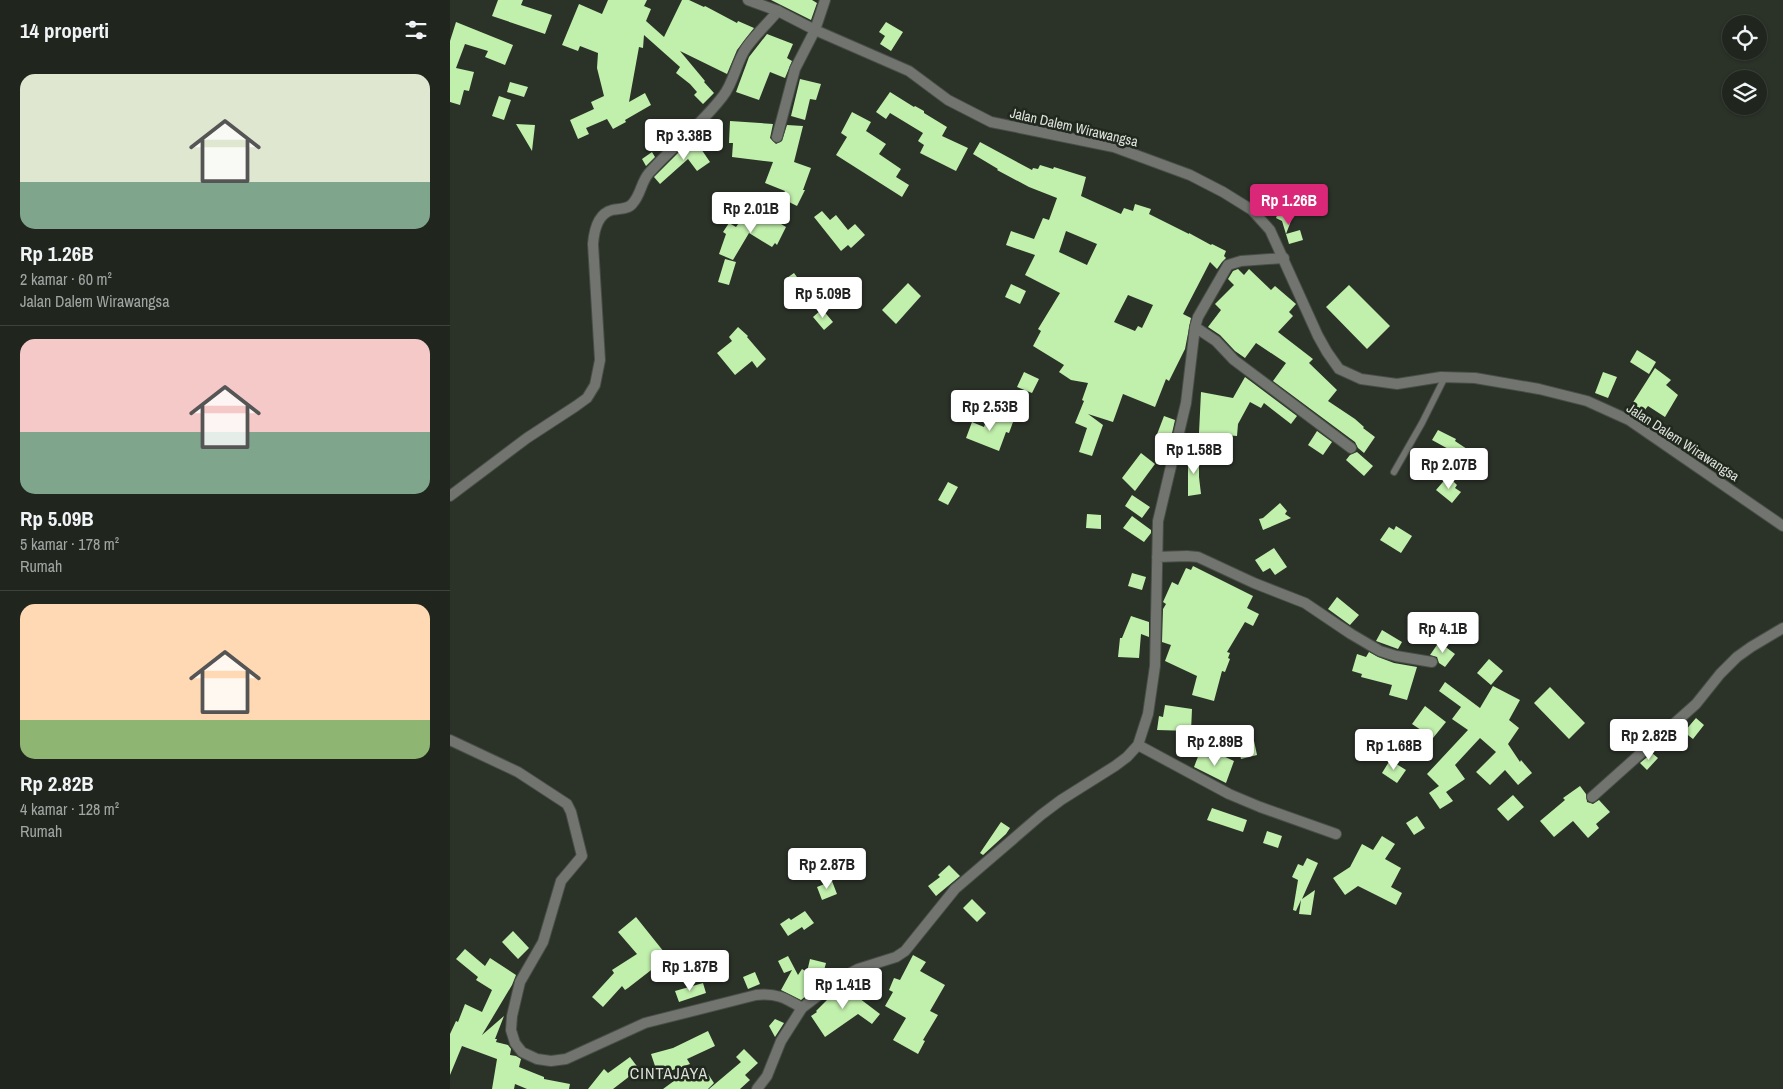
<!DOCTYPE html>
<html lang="id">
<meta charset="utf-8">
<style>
:root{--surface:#20261e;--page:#2d322b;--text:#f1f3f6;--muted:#a2a5a4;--line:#3d433c;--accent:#db2777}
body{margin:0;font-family:"Archivo Narrow",sans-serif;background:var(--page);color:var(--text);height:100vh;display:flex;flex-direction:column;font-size:19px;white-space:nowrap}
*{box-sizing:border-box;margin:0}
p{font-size:16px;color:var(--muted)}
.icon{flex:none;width:28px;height:28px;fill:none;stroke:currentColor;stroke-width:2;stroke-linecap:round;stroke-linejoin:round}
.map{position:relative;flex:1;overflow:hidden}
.details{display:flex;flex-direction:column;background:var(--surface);width:450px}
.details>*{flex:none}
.fabs{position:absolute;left:1272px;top:15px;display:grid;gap:10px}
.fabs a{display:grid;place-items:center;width:45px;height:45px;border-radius:50%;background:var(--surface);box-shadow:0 1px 4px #0004,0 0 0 1px var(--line);font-size:25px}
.price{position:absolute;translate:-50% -42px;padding:0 11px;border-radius:5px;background:#fff;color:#222;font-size:16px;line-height:32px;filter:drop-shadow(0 1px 2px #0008)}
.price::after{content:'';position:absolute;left:50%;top:30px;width:15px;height:11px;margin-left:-8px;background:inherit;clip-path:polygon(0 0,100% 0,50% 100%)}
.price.on{background:var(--accent);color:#fff}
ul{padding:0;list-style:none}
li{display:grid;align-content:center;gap:10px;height:265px;padding:0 20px}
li+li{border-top:1px solid var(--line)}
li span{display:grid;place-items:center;height:155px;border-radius:15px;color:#555}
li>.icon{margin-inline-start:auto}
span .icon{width:90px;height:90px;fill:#fffc;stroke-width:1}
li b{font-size:21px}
h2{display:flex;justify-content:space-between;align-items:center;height:60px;padding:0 20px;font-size:21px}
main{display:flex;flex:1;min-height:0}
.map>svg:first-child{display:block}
.building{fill:#c1efac;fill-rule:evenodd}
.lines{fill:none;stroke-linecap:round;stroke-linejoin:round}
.service-casing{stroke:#484e45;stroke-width:8}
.minor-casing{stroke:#484e45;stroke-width:12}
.tertiary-casing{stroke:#484e45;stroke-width:12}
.service{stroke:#71746f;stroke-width:6}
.minor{stroke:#71746f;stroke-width:10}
.tertiary{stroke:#71746f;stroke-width:10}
.labels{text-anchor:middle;stroke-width:5;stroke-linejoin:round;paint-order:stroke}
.street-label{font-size:14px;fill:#dee3dc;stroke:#21281e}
.quarter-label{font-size:16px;letter-spacing:1px;fill:#dee3dc;stroke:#21281e}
</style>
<main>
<section class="details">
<h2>14 properti<svg class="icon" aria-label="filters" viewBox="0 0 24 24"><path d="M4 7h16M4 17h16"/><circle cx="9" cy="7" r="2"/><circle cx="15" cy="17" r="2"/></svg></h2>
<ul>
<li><span style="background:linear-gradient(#dfe7d0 70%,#7fa58c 0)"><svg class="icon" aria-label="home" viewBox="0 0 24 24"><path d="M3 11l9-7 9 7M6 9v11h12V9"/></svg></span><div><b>Rp 1.26B</b><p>2 kamar · 60 m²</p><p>Jalan Dalem Wirawangsa</p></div></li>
<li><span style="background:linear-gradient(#f6c9c9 60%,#7fa58c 0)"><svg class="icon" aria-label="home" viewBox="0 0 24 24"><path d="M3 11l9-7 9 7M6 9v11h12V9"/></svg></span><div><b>Rp 5.09B</b><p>5 kamar · 178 m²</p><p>Rumah</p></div></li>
<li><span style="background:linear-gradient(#ffd9b3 75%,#8fb573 0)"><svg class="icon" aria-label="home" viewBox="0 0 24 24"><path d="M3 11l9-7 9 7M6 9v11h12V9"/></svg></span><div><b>Rp 2.82B</b><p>4 kamar · 128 m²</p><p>Rumah</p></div></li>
</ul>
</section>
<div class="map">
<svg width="1333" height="1089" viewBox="0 0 1333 1089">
<rect width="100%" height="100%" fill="#2b3228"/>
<path class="building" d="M48,0H73L71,5L102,15L95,34L42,16Z
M158,0H197L194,6L201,9L196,21L214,37L232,0H239L254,7L255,6L287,23L288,21L304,28L287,50L277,74L230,51L255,81L254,82L264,93L253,104L244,95L247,92L240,84L226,73L230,67L194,35L193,48L189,47L179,102L195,93L201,105L175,120L176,122L163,129L157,119L136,128L139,134L128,139L120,120L144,109L141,102L154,96L147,68L148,53L130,46L128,51L112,45L129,4L152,14Z
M321,0H362L367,3L361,20Z
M6,22L63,45L55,65L35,57L38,51L15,44L6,68L24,72L19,91L14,90L10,105L0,102V41Z
M436,22L453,32L441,51L430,44L435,36L429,32Z
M317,34L343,44L337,58L342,61L335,78L320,72L309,100L286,92L299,57Z
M350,79L371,84L366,100L360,99L355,120L341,116Z
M60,82L78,87L74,97L57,92Z
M440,92L464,107L465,106L474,111V113L497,127L492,136L518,148L506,171L470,153L474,145L468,141L473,133L440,113L436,119L426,112Z
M49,96L61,100L54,120L42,116Z
M402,112L421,122L416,131L436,144L429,154L451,169L446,177L459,185L452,197L386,155L397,137L391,133Z
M280,121L323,124L320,138L326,144L332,141L337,125L353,126L344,162L361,168L353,190H355L347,206L331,198L335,191L315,183L323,162L282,157L283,143H279Z
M66,124L85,125L82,151Z
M245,140L260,162L247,171L238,159L210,184L204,177L232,149Z
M530,142L582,170L583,168L588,169L590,165L603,169L604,167L636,177L631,196L671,214L674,208L683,211L685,204L701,209L699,214L739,234V233L761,245L762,244L776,251L774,256L776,258L772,262L767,269L760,262L733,314L741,318L735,349L719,381L716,379L705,407L673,394L663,422L638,414L653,425L642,456L629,452L637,428L625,423L634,401L632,400L638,383L621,380L609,372L614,365L583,346L591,331L588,329L610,293L575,275L585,255L556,245L561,231L584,239L593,218L599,220L607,198L579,187L547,170L548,169L523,154ZM616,231L647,244L637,265L609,252ZM678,295L703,305L692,328L688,326L685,331L664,322Z
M202,152L205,157L196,166L192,159Z
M830,208L844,213L836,234L850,230L853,240L839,244L832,221L826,218Z
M372,211L380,220L386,215L398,230L405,224L415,235L401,248L398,245L391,251L364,217Z
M296,213L311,223L316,215L336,227L327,245L325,243L322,247L299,233L283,260L269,254L276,234L273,232L279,223L286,227Z
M275,259L286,262L279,285L268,282Z
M788,269L794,275L799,269L821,290L825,286L846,304L839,312L843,316L828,332L863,359L859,363L887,390L878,401L905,419L914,427L913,428L925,437L914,453L908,448L905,442L823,381L836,363L806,343L795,358L785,351L770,335L758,327L771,310L765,304L784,285L778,279L783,271Z
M344,273L355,288L346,295L334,280Z
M458,283L471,296L446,324L432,310Z
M561,284L576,291L570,304L555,297Z
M899,285L940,326L917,349L876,307Z
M372,309L383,322L374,330L363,317Z
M288,327L298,336L297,337L316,359L307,368L302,361L285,375L267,353L282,341L279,337Z
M1187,350L1206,362L1199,374L1180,362Z
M1205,368L1221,380L1216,385L1228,395L1215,417L1198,406L1194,411L1182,404Z
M574,372L589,379L582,393L567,387Z
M1153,372L1167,377L1158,398L1145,393Z
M795,377L847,416L841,424L814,403L811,408L800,402L788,424L787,436L774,435V433H749L751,392L783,398Z
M539,413L563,422L559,433L556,432L549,451L516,438L522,422L534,427Z
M714,416L725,420L720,442L706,437Z
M988,430L1006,439L1005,441L1026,455L1022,462L982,440Z
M867,431L882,442L873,455L858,445Z
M907,452L923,466L914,476L896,460L900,455Z
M691,453L705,464L685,491L672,478Z
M738,453H745L746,457H749V477L751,494L738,496Z
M998,476L1007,485L1005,488L1011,492L1002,503L986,490Z
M498,482L508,487L498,505L488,500Z
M682,495L700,507L692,518L675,506Z
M830,503L837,511L835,514L841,518L813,530L809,519L813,518Z
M637,514L651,515V529L636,528Z
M682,516L701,530V533L694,542L673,528Z
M946,526L962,536L951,553L930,540L939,527L944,530Z
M824,548L837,567L825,575L820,568L813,572L805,560Z
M743,566L803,596L797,608L809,614L803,626L795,622L777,652L780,653L778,658L780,659L775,672L772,671L764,701L742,695L747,676L715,661L721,645L712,642L713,609L716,604L713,602L722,582L728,585L736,568L741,570Z
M682,573L696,577L692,590L678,586Z
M887,597L909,615L900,625L878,609Z
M977,612L988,620L991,617L1002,626L992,640L968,622Z
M681,616L699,622V637L691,634L689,658L668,657L670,638H672Z
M932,630L952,642L948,649L926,641Z
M989,642L1005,654L995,667L989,663L987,657L980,655Z
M919,652L928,657L944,663L967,667L957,700L939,695L942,685L911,677L912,674L902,671L907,654L916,657Z
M1039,659L1053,671L1041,685L1027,673Z
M995,682L1030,708L1043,686L1070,700L1059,720L1069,728L1058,744L1070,762L1071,760L1082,773L1068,785L1055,770L1040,785L1026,772L1046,752L1030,738L1005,765L1015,779L996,792L1003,801L990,809L979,793L989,786L977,774L1018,730L1002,719L1011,707L989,691Z
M1100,687L1135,723L1119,739L1084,703Z
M715,705L742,709L741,731L707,730L709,716L713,717Z
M975,706L996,722L983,738L962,724Z
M1246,718L1254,725L1243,739L1234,732Z
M804,741L807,755L791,759L788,745Z
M1202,753L1208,758L1197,770L1190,763Z
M749,754L768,761L771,755L784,761L776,783L744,767Z
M940,760L956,770L947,783L932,773Z
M1130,786L1136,794L1137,802L1143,804L1149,800L1160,812L1146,824L1149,828L1138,838L1123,821L1104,837L1090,821L1115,800L1113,798Z
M1063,795L1074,807L1058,821L1047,809Z
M762,808L797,820L793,832L757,820Z
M967,816L975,828L964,835L956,823Z
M551,822L560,828L556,834L533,855L530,853Z
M817,831L832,836L828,848L813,843Z
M932,836L945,844L935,859L951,868L941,887L952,893L946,905L908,886L895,895L883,878L900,867L912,844L923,850Z
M857,858L868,863L852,899L865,890L861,915L849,914L851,900L846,911L843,910L848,880L842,877L848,864L853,866Z
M499,865L510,876L486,896L478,886L490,877L488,875Z
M382,881L387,894L372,900L367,887Z
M522,899L536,913L527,922L513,908Z
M355,911L364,923L354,930L352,927L338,936L330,924L339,918L341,920Z
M186,917L218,957L178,988L175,990L172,986L153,1007L142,997L164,973L162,970L187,954L168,932Z
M63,931L79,948L68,959L52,942Z
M15,949L35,966L40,958L66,975L62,985L32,1035L54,1016L45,1039H47L46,1042L58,1045L61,1049L60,1055L66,1056L71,1059L69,1067L94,1077V1079L120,1084L119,1089H77L65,1084L64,1089H42L47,1059L12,1046L0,1075V1034L6,1021L8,1022L15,1004L32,1012L42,990L26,980L28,977L6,959Z
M463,955L476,962L470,971L495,985L480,1011L488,1015L473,1040L475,1041L468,1054L443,1040L456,1018L435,1006L443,992L439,990L444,978L450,980Z
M338,956L348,975L352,969L357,972L360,959L376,963L372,978L362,991L351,1000L331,990L342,970L334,973L328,961Z
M305,972L310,984L298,989L293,977Z
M402,981L411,989L405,995L430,1014L422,1024L408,1014L375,1037L361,1016L367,1012L366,1011L388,989L393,985L395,988Z
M253,983L256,993L229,1002L225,991Z
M325,1019L334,1023L325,1037L319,1026Z
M258,1031L265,1046L237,1059L240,1064L208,1075L201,1054L223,1048Z
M294,1049L308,1063L295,1075L300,1080L290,1089H259L291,1062L286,1057Z
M180,1057L189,1069L163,1089H138L154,1069L158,1073Z
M243,1067L251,1079L258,1074L264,1083L258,1089H213Z"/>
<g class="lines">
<g class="service-casing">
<path id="service" d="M944,472L972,423L995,377"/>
</g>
<g class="minor-casing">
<path id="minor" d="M327,137L345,69L365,30L375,0
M745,327L766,341L784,360L901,448
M0,496L77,438L126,406L137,398L145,385L150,360L143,244C144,231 147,214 162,210C170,208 178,210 183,203C191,194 191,182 199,173C223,146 251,125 273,96C284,82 286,63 296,48C305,35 318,23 328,11
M707,557L737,556L748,557L804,583L855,603L901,634L930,651L946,656L982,662
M0,740L68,772L117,804L121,812L132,856L111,881L93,942L70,982L62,1016L61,1030L65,1043L72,1052L87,1059L101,1061L116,1059L195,1023L306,995C327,993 335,998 352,1008
M688,745L779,794L810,807L886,834
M1142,797L1246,704L1270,674L1287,657L1301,647L1333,628
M307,1089L317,1076L331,1041L352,1008L391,978L408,969L446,957L455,951L505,889L591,815L611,800L665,766L677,757L688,745L698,714L705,666L708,521L736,403L745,327L748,317L778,265L791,261L834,258"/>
</g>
<g class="tertiary-casing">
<path id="tertiary" d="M298,0L328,11L365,30L459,71L498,100L541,122L664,147L740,175L773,192L802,210L820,230L868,336L877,352L889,369L911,379L947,384L991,377L1025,378L1089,389L1137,401L1179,420L1333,526"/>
</g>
<use href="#service" class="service"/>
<use href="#minor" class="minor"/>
<use href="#tertiary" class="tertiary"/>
</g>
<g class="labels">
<g class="street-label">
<text transform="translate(624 127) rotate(13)" y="5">Jalan Dalem Wirawangsa</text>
<text transform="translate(1233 442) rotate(33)" y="5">Jalan Dalem Wirawangsa</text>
</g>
<g class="quarter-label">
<text x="219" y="1079">CINTAJAYA</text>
</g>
</g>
</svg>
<div class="fabs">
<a><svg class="icon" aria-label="locate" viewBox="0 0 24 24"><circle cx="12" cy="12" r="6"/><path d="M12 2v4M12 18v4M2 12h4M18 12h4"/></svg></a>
<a><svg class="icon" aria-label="layers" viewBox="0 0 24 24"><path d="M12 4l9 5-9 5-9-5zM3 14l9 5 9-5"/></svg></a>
</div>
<b class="price" style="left:234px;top:161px">Rp 3.38B</b>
<b class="price on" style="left:839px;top:226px">Rp 1.26B</b>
<b class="price" style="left:301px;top:234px">Rp 2.01B</b>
<b class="price" style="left:373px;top:319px">Rp 5.09B</b>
<b class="price" style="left:540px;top:432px">Rp 2.53B</b>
<b class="price" style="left:744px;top:475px">Rp 1.58B</b>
<b class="price" style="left:999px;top:490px">Rp 2.07B</b>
<b class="price" style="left:993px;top:654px">Rp 4.1B</b>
<b class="price" style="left:1199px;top:761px">Rp 2.82B</b>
<b class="price" style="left:765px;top:767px">Rp 2.89B</b>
<b class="price" style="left:944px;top:771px">Rp 1.68B</b>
<b class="price" style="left:377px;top:890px">Rp 2.87B</b>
<b class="price" style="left:240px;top:992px">Rp 1.87B</b>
<b class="price" style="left:393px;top:1010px">Rp 1.41B</b>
</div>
</main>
